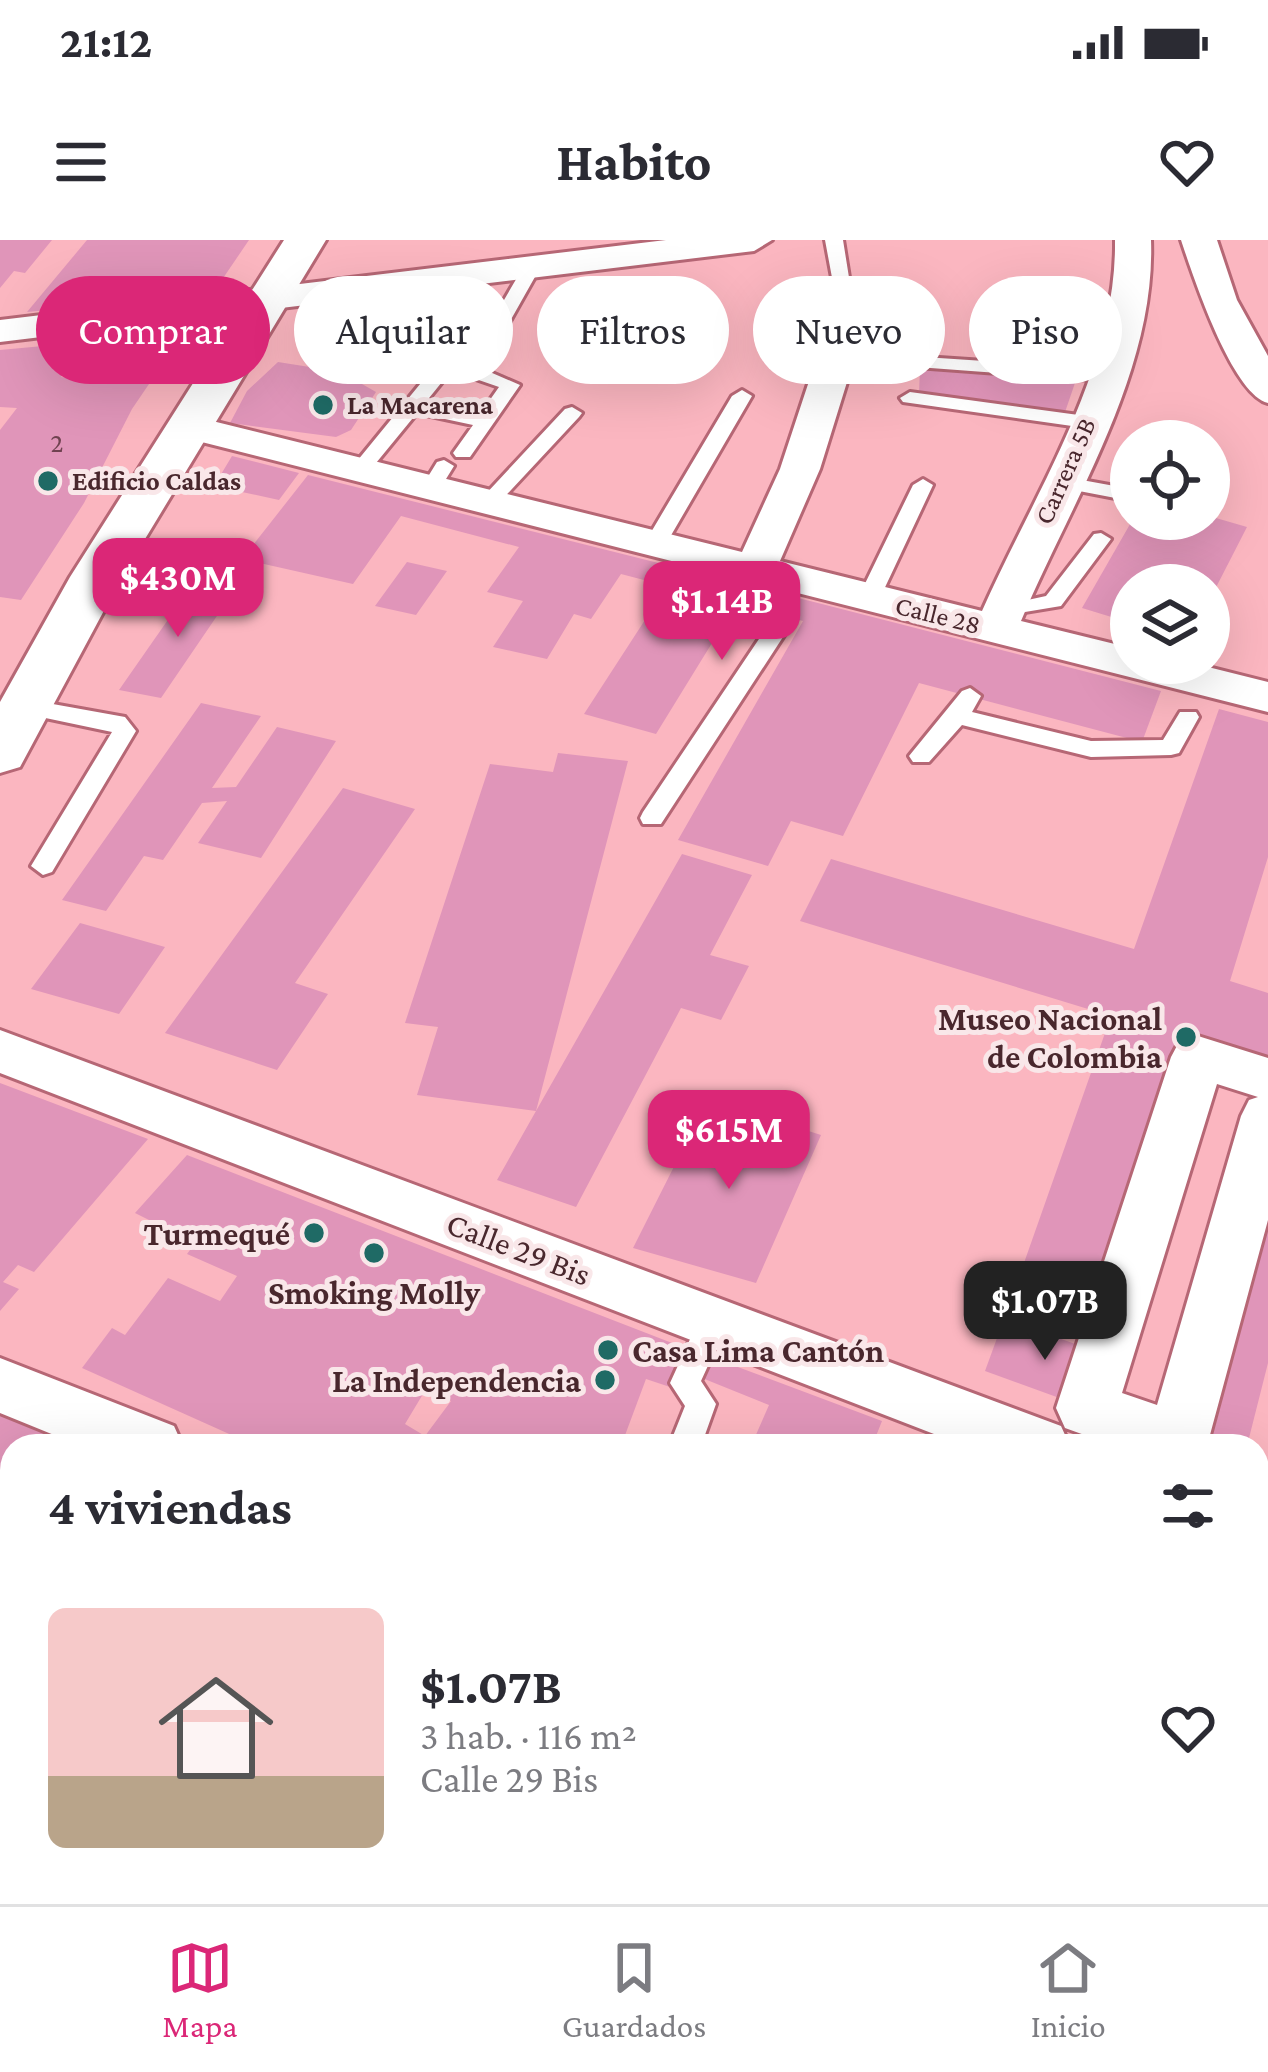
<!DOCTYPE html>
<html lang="es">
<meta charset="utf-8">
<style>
:root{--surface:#fff;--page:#f7f7f7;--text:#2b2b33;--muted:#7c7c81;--line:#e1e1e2;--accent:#db2777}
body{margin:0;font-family:"Crimson Pro",serif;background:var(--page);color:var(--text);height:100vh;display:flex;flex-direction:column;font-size:45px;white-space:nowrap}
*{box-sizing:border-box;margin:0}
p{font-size:39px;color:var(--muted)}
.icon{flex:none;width:66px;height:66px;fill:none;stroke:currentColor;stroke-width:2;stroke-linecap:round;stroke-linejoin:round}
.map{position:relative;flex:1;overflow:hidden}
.panel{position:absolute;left:0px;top:1194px;width:1269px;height:471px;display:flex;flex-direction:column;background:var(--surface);border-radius:36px 36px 0 0;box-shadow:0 12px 48px #0002}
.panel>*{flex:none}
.guide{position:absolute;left:36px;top:36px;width:1197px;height:108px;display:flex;gap:24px}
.controls{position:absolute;left:1110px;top:180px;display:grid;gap:24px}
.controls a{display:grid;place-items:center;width:120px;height:120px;border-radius:50%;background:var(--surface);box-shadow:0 12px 48px #0002;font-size:60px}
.price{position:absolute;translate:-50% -102px;padding:0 27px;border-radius:24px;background:var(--accent);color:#fff;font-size:39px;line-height:78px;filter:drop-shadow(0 3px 6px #0008)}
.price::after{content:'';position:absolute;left:50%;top:72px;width:36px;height:27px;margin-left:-18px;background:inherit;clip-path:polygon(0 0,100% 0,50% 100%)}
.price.current{background:#222;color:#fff}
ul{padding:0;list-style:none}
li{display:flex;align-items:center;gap:36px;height:300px;padding:0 48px}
li span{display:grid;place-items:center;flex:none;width:336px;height:240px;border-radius:18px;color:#555}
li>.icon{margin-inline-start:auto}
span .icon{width:144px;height:144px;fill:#fffc;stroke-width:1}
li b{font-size:51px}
h2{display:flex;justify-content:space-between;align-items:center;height:144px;padding:0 48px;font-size:51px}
.chip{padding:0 42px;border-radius:54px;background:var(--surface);box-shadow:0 12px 48px #0002;font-size:42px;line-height:108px}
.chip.current{background:var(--accent);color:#fff}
.status{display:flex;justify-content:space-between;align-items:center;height:84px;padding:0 60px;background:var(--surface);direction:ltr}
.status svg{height:33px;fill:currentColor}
header{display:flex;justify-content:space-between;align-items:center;height:156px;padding:0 48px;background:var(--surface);font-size:54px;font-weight:700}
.tab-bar{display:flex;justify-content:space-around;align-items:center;height:168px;border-top:3px solid var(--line);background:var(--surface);font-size:33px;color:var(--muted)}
.tab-bar a{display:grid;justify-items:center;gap:6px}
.tab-bar .current{color:var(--accent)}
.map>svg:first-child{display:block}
.building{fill:#e095b9;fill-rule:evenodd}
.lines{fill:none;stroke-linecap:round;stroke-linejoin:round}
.lane-casing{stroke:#b66775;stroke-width:6}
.street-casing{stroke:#b66775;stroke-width:6}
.secondary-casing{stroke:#b66775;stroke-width:6}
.lane{fill:#fff;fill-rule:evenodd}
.street{fill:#fff;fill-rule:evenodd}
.secondary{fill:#fff;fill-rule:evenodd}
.poi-dot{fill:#1f6a65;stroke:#f9e7e9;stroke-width:4.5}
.labels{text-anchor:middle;stroke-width:10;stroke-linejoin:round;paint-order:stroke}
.far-poi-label{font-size:27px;font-weight:bold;fill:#49272d;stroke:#f9e7e9;text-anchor:start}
.number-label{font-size:27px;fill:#6f4250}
.far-street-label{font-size:27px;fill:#49272d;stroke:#f9e7e9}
.poi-label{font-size:33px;font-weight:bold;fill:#49272d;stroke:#f9e7e9;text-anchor:end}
.street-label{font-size:33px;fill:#49272d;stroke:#f9e7e9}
</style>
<div class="status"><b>21:12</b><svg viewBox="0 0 49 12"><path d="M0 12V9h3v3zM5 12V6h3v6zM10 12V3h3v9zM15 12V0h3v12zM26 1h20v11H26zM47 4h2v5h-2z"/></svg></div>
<header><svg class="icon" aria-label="menu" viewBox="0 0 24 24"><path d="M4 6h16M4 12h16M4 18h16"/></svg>Habito<svg class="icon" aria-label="heart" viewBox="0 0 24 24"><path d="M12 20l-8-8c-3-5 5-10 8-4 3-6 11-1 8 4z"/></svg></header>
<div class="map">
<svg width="1268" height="1664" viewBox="0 0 1268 1664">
<rect width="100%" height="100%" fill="#fbb6c0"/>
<path class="building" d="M0,0H52L25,33L14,31L0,48Z
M87,0H249L213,53L205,55L27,72Z
M151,96L179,100L132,169L84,263L21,360L0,357V190L17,168L0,167V110ZM72,123L98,124L88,140L61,137Z
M278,122L341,132L376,152L351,190L336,197L230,183L247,151Z
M920,128L1076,140L1064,175L919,154Z
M232,216L299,233L279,260L214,246Z
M308,235L814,362L1161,451L1142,502L919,443L843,596L791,581L768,626L678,600L803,381L736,364L656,494L584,474L667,346L621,334L591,379L574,374L547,419L493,407L523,361L487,352L519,307L401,276L353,344L242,319Z
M1209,276L1247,287L1209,361V345H1131V383L1082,368L1133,279Z
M407,322L447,331L416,375L375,366Z
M195,341L236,348L161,458L119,450Z
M201,463L261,476L212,548L236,547L277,487L336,501L261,618L198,603L227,561L202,563L163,620L144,616L106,671L62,660Z
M1219,469L1268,482V617L1230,741L1268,753V839L1198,817L1111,1092L1012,1057L1111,776L800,681L831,619L1134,709Z
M558,513L628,521L536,871L682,614L752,635L710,715L749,726L721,780L681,768L576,967L497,940L536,871L417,855L438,787L405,783L490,524L553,532Z
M343,548L415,569L295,743L328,754L277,830L165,793Z
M80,683L165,707L119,774L31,749Z
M0,843L148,899L34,1032L18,1025L3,1042L19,1049L0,1071Z
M708,859L821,895L756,1043L633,1008Z
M1268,881V1123L1247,1206H1193Z
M187,915L685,1108L670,1147L646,1139L621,1206H256L82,1128L112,1088L125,1095L168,1038L220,1061L237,1036L187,1014L195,1003L135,973ZM426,1149L451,1161L425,1196L405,1184Z
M1004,1079L1104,1114L1087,1168L985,1131Z
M711,1117L882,1181L872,1206H751L769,1165L702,1138Z
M0,1168L49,1196L40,1202L48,1206H12V1438L0,1451Z
M1257,1567L1268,1570V1664H844L846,1653H1257Z
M198,1653H610L609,1664H193Z
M744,1653H823L825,1664H746Z"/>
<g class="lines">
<g class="lane-casing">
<path id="lane" d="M825,0H843L860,106L844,102Z
M525,24L540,28L483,129L520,145L470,217H456L453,213L473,185L417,173L367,234H353V226L434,127L466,125ZM446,137H470L499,147L480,174L425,163Z
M924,117L1106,129L1116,135L1106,141L917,127V119Z
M742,150L752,156L666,304L662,309H648L644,304L732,156Z
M910,152L1086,176L1096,182L1086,188L903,162L900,158Z
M572,167L582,173L579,177L496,266H482V258L565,169Z
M444,220L454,226L438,252L431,254L424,252L421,248L437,222Z
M1060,236L1131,249V261L1053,246V238Z
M923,239L933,245L880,358L877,363H861L858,358L913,245Z
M1209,254L1219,256V264L1209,266Z
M1101,293L1111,299L1061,366L995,377V367L1046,356L1094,294Z
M785,370L796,377L661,584H643L640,578L643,572L777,372Z
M970,448L981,456L972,472L1091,501L1163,500L1180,472H1196L1199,477L1179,513L1171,515L1091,517L962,485L929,522H913L909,516L962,451Z
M25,459L125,477L136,491L52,632L43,635L31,626L112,492L17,472L14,467Z
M713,1069L724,1073L728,1082L701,1141L716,1164L701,1206H669L685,1166L670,1143L702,1073Z"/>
</g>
<g class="street-casing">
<path id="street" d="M666,0H772L754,11L0,102V80Z
M1115,0H1151C1156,133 1071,262 1021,381L1131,408V423H1192L1268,442V472L174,195L168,187L188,175L742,312L780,229L814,126L833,115L852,126L820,229L780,321L982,371C1033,255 1117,131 1115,0Z
M1181,0H1217L1237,60L1268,116V163C1232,154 1193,36 1181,0Z
M0,790L1061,1186L1070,1206H965L0,833Z
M1198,796L1268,818V980L1207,1206H1115L1065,1188L1056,1168L1171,817L1179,802ZM1217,844L1258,857L1249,860L1241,876L1157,1165L1122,1153Z
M0,1118L174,1186L183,1206H81L0,1173Z
M1257,1461L1268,1463V1533L1257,1531Z
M602,1653H674L672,1664H600Z"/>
</g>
<g class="secondary-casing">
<path id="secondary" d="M284,0H326L122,337L20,527L0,533V462L70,337Z"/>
</g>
<use href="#lane" class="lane"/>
<use href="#street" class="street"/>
<use href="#secondary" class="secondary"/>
</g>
<g class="poi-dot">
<circle cx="323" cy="165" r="12"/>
<circle cx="48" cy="241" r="12"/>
<circle cx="1186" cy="797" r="12"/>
<circle cx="314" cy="993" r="12"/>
<circle cx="374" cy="1013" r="12"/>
<circle cx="608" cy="1110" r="12"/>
<circle cx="605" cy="1140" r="12"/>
</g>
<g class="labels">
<g class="far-poi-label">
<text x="347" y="174">La Macarena</text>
<text x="72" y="250">Edificio Caldas</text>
</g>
<g class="number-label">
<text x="57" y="212">2</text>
</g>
<g class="far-street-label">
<text transform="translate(1065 231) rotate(-66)" y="9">Carrera 5B</text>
<text transform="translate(938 375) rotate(14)" y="9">Calle 28</text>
</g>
<g class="poi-label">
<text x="1162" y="790">Museo Nacional<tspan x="1162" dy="38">de Colombia</tspan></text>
<text x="290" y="1005">Turmequé</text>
<text x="374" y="1064" text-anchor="middle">Smoking Molly</text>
<text x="632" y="1122" text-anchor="start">Casa Lima Cantón</text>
<text x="581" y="1152">La Independencia</text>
</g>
<g class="street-label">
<text transform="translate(519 1008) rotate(21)" y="12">Calle 29 Bis</text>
</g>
</g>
</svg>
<div class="controls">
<a><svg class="icon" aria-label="locate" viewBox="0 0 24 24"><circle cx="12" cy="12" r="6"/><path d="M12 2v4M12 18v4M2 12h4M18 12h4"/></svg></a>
<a><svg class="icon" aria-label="layers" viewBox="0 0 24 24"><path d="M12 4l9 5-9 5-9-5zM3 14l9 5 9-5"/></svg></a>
</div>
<b class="price" style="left:178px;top:400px">$430M</b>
<b class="price" style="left:722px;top:423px">$1.14B</b>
<b class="price" style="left:729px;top:952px">$615M</b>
<b class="price current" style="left:1045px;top:1123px">$1.07B</b>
<div class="guide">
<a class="chip current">Comprar</a>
<a class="chip">Alquilar</a>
<a class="chip">Filtros</a>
<a class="chip">Nuevo</a>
<a class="chip">Piso</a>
</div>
<section class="panel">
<h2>4 viviendas<svg class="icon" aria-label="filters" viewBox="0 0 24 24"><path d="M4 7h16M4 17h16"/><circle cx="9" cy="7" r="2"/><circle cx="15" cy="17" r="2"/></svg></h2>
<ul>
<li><span style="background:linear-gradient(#f6c9c9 70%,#b9a48a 0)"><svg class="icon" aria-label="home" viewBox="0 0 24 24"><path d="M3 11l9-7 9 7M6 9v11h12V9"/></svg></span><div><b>$1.07B</b><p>3 hab. · 116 m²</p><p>Calle 29 Bis</p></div><svg class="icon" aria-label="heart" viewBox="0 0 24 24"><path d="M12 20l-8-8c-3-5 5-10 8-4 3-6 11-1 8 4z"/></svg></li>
</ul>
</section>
</div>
<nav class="tab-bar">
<a class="current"><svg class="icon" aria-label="map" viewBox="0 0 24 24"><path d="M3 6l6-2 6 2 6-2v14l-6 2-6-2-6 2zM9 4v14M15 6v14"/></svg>Mapa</a>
<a><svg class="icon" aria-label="saved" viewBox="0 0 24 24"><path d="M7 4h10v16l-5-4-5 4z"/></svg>Guardados</a>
<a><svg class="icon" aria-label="home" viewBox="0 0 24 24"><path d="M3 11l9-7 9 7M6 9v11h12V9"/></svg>Inicio</a>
</nav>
